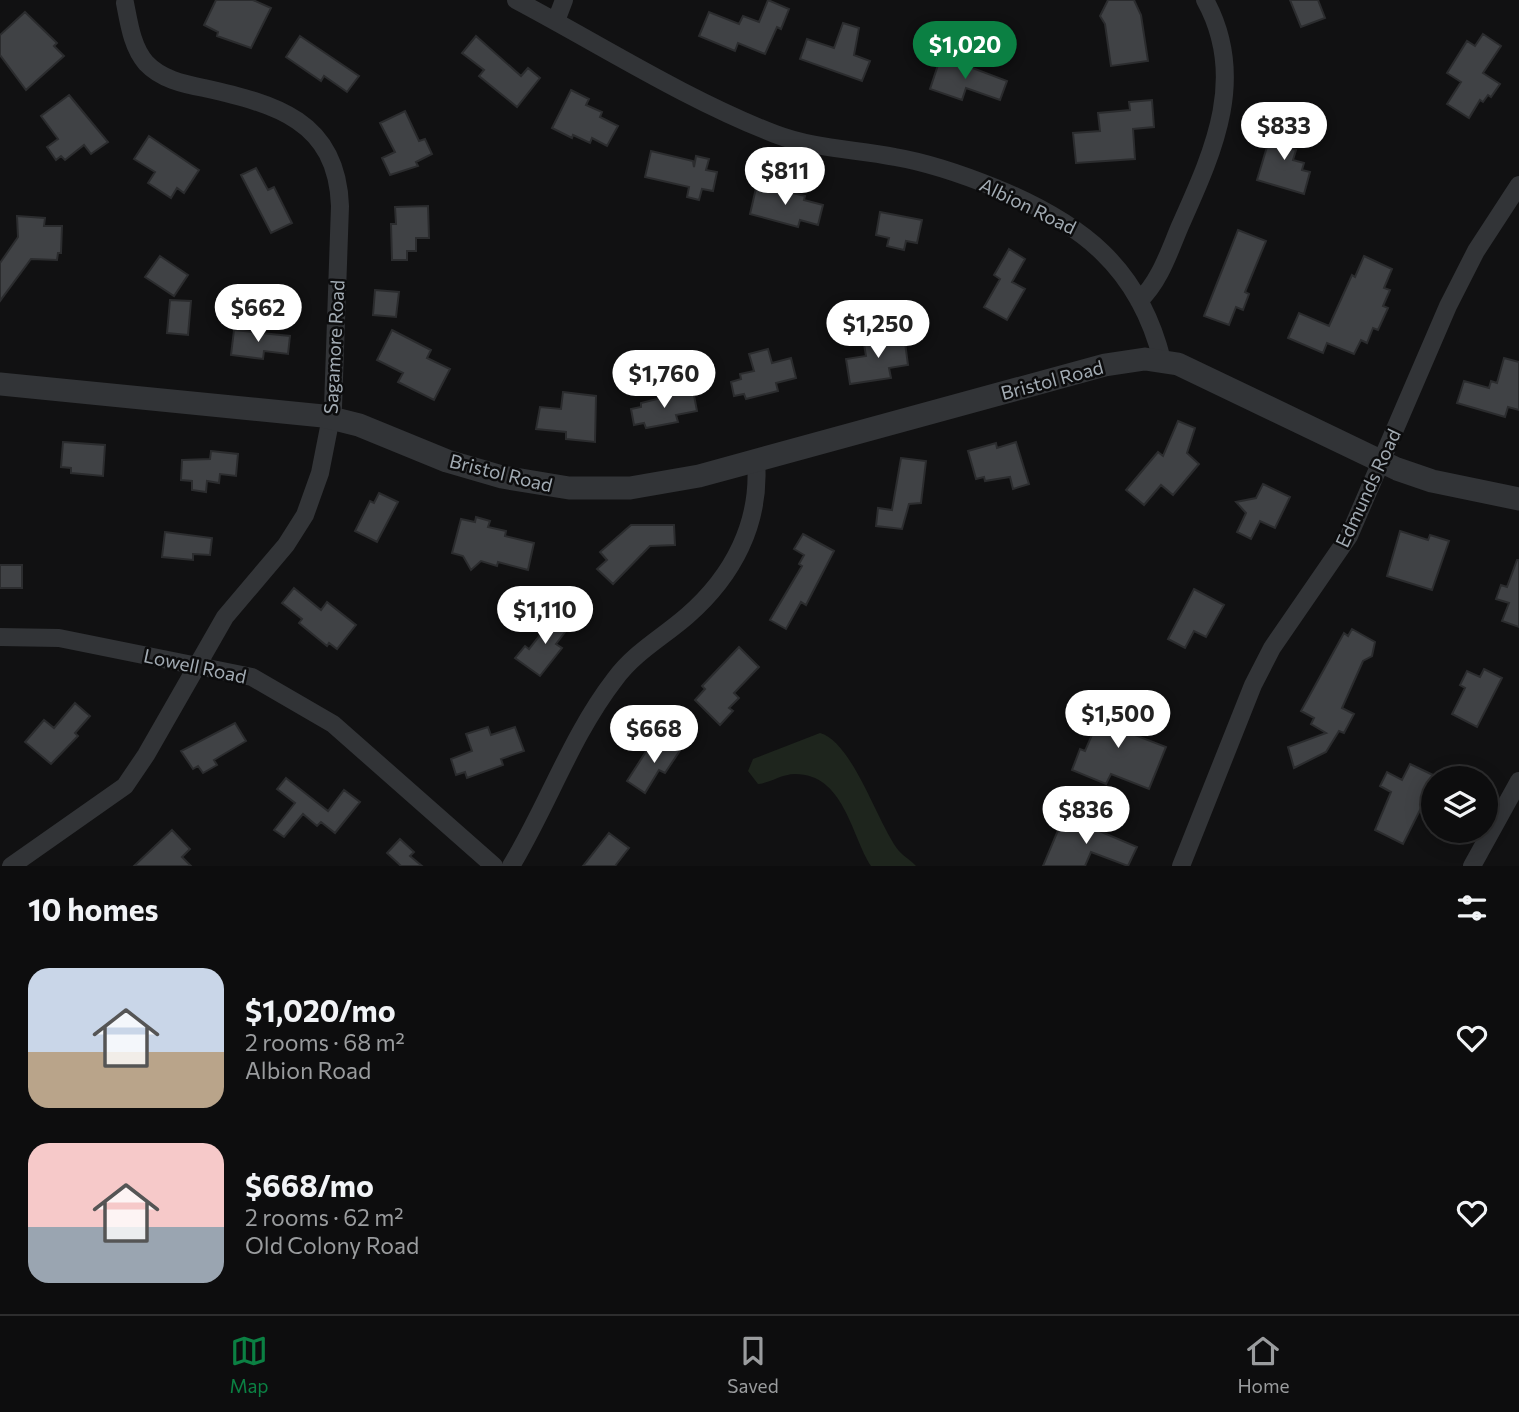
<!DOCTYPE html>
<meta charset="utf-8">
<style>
:root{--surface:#0d0d0e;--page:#1b1b1c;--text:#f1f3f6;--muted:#9a9c9e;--line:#2d2d2e;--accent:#0b8043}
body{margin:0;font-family:Commissioner,sans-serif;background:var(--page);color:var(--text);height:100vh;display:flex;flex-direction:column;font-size:26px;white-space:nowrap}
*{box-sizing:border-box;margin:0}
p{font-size:23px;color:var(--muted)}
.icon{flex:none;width:38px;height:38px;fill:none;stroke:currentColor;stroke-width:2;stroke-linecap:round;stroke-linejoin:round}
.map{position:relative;height:866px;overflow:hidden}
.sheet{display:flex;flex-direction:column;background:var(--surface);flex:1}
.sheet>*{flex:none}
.tools{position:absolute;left:1421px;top:766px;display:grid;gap:14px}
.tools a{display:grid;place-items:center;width:77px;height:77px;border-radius:50%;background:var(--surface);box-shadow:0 4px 18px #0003,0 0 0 2px var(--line);font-size:35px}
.price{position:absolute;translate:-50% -60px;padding:0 16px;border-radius:24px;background:#fff;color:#222;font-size:23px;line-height:46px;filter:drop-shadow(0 2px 4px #0008)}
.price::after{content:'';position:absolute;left:50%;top:42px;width:21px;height:16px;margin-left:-10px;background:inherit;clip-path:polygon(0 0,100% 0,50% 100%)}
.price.active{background:var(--accent);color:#fff}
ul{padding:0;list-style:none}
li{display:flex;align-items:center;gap:21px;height:175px;padding:0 28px}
li span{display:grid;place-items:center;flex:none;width:196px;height:140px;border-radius:21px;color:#555}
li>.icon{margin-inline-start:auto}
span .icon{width:84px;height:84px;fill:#fffc;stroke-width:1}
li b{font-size:30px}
h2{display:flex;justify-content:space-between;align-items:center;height:84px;padding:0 28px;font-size:30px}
.tab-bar{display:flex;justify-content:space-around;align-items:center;height:98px;border-top:2px solid var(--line);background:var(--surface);font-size:19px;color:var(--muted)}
.tab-bar a{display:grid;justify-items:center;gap:4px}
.tab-bar .active{color:var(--accent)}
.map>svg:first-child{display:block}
.green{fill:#1e251d}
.building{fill:#404245;stroke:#2b2c2e;stroke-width:2}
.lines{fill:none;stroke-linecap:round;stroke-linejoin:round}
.minor{stroke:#323437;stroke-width:18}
.tertiary{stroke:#323437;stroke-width:23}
.labels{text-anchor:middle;stroke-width:5;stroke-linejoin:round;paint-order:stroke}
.street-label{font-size:19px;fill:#a2abb3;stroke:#0c0c0d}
</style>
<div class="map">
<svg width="1519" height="866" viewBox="0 0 1519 866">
<rect width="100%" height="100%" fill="#111112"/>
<path class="green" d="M820,733C853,742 878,825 899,851C904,857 911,860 916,866H871C851,835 844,774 795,774C782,774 770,783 758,784L748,771L753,759Z"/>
<path class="building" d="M216,0H253L271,8L251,48L217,36L218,32L204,25Z
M768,0L789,9L781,29L777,27L765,54L738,43L735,51L699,36L709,12L739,24L743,16L759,22Z
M1108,0H1134L1141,15L1148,61L1111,66L1105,24L1100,16Z
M1290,0H1318L1325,18L1301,27Z
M25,12L57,43L54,46L64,56L26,90L0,55V35Z
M843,23L859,28L854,55L870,61L862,81L800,59L807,39L834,48Z
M1483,34L1501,46L1483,73L1500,84L1491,97L1488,95L1483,102L1480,100L1469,118L1447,104L1461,82L1447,73L1467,41L1475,46Z
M300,36L359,76L347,92L324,76L321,81L286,57Z
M476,36L521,76L528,68L540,78L517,107L479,76L484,70L462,53Z
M941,56L1007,81L1000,100L966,88L962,100L930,89Z
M571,90L589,99L586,105L602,112L600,117L618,126L607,146L592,138L590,143L573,135L572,138L552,128Z
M69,95L108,142L91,154L84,145L65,160L61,156L56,160L47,147L58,139L41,116Z
M1152,100L1154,127L1133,129L1135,159L1076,163L1073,133L1100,131L1098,113L1130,110L1129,102Z
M405,111L419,141L425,139L432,154L416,162L418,166L390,175L382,158L395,152L380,123Z
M1284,123L1299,128L1293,149L1296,150L1293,160L1304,163L1302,170L1310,172L1304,194L1257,180L1272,130L1281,133Z
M149,136L199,170L184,193L177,188L171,198L148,183L155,172L134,159Z
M651,151L693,161L694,167L696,156L709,159L706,170L717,172L713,191L702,189L699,200L687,197L689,187L645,177Z
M256,168L268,190L274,187L292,223L271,233L241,175Z
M756,188L771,191L772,188L805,196L804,200L823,205L818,225L800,220L798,227L750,214Z
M428,206L429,238H416V251H407V260H392L391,224H396L395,207Z
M880,212L922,220L917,243L906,241L904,250L887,246L889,238L876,235Z
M17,216L45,218L44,226H62L61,253H58L57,260L31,259L0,301V263L18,237Z
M1238,230L1266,241L1245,292L1249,294L1243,310L1236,307L1229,325L1204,316Z
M1009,249L1025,259L1012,282L1025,289L1007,320L984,307L1000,279L994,275Z
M160,256L188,275L174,296L145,277Z
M1364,256L1392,269L1384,288L1390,290L1383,306L1388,308L1378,330L1373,328L1367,343L1361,340L1354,354L1327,343L1323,353L1288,338L1299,313L1329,326L1352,275L1355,277Z
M375,290L399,292L396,317L373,315Z
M170,300L191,301L188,335L167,333Z
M234,330L290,336L288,354L264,351L263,359L231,355Z
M392,330L431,350L427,358L450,369L434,400L398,382L403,373L377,360Z
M904,335L908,365L889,368L891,378L850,384L846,359L866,356L864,344Z
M768,349L772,363L791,358L796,378L776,383L778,391L746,399L744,394L734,396L731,382L741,379L740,374L754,371L749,354Z
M1504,358L1519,362V410L1508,407L1505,417L1457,403L1464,381L1489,388L1491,381L1497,383Z
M693,390L697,411L676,415L678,422L646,428L644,423L634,425L631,409L641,407V403Z
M563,392L596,396L595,442L566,439V432L536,429L540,407L561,409Z
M1178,421L1195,428L1187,453L1199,464L1173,495L1161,485L1144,505L1126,490L1158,452L1163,456Z
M63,442L105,445L103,476L71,473V468L61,467Z
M1016,442L1029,484L1013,489L1010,477L985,481L984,477L976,479L968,451L996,443L997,448Z
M211,451L238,454L236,476L220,474L219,483L207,481L206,492L192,490V481L181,480L182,460L210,459Z
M901,458L926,461L921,503L909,504L902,529L876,526L878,508L892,510Z
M1263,484L1290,497L1275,528L1260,521L1251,539L1237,532L1246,513L1236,502L1256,498Z
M379,493L398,502L377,542L355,531L370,501L374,503Z
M476,517L490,521L488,527L506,531L505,536L534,543L528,570L498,562L497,566L481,561L471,570L463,556L452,553L461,519L475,522Z
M631,525H674L675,545L650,546L613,584L597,569L607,560L600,552Z
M1400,531L1428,540L1430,535L1449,541L1432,590L1387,576Z
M165,532L212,538L210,555L193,554V560L162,557Z
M803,534L834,551L806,605L801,602L786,629L770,620L802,566L799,564L804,555L794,549Z
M1517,560H1519V627L1502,621L1509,603L1496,599L1501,585L1507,587Z
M0,565H22V588H0Z
M294,588L321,610L327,602L356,625L337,649L329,643L327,646L299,623L302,619L282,603Z
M1194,589L1224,605L1206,637L1194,631L1185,648L1168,639Z
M558,612L572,623L556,644L562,648L540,676L515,658L525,646L529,649Z
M1352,629L1375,642L1372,656L1363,661L1342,708L1354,714L1344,733L1339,731L1326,752L1294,768L1288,747L1326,733L1311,724L1314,718L1301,711L1344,633L1348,636Z
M739,647L759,667L734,693L739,698L729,708L733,711L720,725L695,700L705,689L702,686Z
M1484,669L1502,678L1477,727L1452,714L1465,688L1460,685L1467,671L1480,677Z
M1103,695L1118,701L1114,710L1133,717L1127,732L1166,747L1149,789L1111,774L1106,784L1072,770L1080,749L1085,751L1102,712L1097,709Z
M75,703L90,716L75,733L78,736L51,764L25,742L44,720L54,728Z
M235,723L246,741L214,760L217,765L203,773L198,766L193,769L181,751Z
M488,727L491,735L515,727L524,751L501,759L503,765L467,778L465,772L456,775L451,759L472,751L466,734Z
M668,737L683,746L665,773L659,770L645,793L627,781L647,750L656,756Z
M1410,764L1433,775V795L1428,806L1423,804L1403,844L1375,830L1391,792L1380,786L1387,772L1402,780Z
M286,778L328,811L344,790L360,802L335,833L321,822L317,826L303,814L284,837L274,830L295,803L277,789Z
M1064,816L1137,847L1128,866L1091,852L1085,866H1043Z
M172,830L190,849L182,857L191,866H134Z
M609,833L629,848L615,866H583Z
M400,839L414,852L410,856L422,866H401L387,853Z"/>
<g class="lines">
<path class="minor" d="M516,0C601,45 685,99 775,134C814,149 855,149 895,157C930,163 964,175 996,188C1081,223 1139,267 1162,360
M556,21L564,0
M1139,301C1160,281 1169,252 1180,226C1213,152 1248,78 1205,0
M0,637L59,638L252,677L333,724L494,866
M11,866L125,786L146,755L225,617L286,545L305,515L320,473L333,407L340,206C337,120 275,104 204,88C183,84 161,79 146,63C132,47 129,23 125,3
M511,866C548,805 571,736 615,679C635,652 663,637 687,616C733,576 761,523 756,461
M1181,866L1253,685L1272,648L1349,536L1448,306L1476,251L1519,185
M1472,866L1519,781"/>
<path class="tertiary" d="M0,384L323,416L359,425L447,461L502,477L569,488H630L699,476L1105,365L1145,359L1178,364L1397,469L1432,481L1519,499"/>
</g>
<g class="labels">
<g class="street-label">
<text transform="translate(1028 206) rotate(26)" y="7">Albion Road</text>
<text transform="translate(334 347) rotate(-87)" y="7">Sagamore Road</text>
<text transform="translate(1052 380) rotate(-15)" y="7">Bristol Road</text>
<text transform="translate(501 473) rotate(14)" y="7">Bristol Road</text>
<text transform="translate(1368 488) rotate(-65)" y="7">Edmunds Road</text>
<text transform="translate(195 666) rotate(12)" y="7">Lowell Road</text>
</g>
</g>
</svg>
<div class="tools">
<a><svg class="icon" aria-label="layers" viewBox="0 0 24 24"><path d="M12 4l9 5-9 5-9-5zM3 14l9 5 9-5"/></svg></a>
</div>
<b class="price active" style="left:965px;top:81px">$1,020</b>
<b class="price" style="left:1284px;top:162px">$833</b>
<b class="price" style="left:785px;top:207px">$811</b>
<b class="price" style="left:258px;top:344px">$662</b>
<b class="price" style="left:878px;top:360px">$1,250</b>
<b class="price" style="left:664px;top:410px">$1,760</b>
<b class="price" style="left:545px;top:646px">$1,110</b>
<b class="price" style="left:1118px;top:750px">$1,500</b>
<b class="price" style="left:654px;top:765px">$668</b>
<b class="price" style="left:1086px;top:846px">$836</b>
</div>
<section class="sheet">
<h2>10 homes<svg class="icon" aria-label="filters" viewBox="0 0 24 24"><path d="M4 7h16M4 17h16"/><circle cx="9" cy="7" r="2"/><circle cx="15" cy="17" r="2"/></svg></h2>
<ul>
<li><span style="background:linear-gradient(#c9d6e8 60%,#b9a48a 0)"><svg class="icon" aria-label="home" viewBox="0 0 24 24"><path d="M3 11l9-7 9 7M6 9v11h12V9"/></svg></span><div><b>$1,020/mo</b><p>2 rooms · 68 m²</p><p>Albion Road</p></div><svg class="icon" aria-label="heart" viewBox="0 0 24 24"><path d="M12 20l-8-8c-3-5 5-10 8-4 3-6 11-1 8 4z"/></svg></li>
<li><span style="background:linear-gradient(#f6c9c9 60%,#9aa5b1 0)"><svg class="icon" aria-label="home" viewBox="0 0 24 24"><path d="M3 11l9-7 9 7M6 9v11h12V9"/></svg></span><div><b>$668/mo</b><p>2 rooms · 62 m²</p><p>Old Colony Road</p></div><svg class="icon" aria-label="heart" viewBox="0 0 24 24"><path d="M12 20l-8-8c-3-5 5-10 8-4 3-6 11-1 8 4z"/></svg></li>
</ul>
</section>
<nav class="tab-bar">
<a class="active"><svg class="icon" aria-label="map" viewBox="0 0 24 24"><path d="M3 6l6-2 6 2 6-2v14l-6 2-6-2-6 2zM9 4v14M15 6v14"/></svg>Map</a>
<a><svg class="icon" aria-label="saved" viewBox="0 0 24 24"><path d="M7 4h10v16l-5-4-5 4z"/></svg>Saved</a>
<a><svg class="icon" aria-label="home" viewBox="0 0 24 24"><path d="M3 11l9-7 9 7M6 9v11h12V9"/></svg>Home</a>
</nav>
